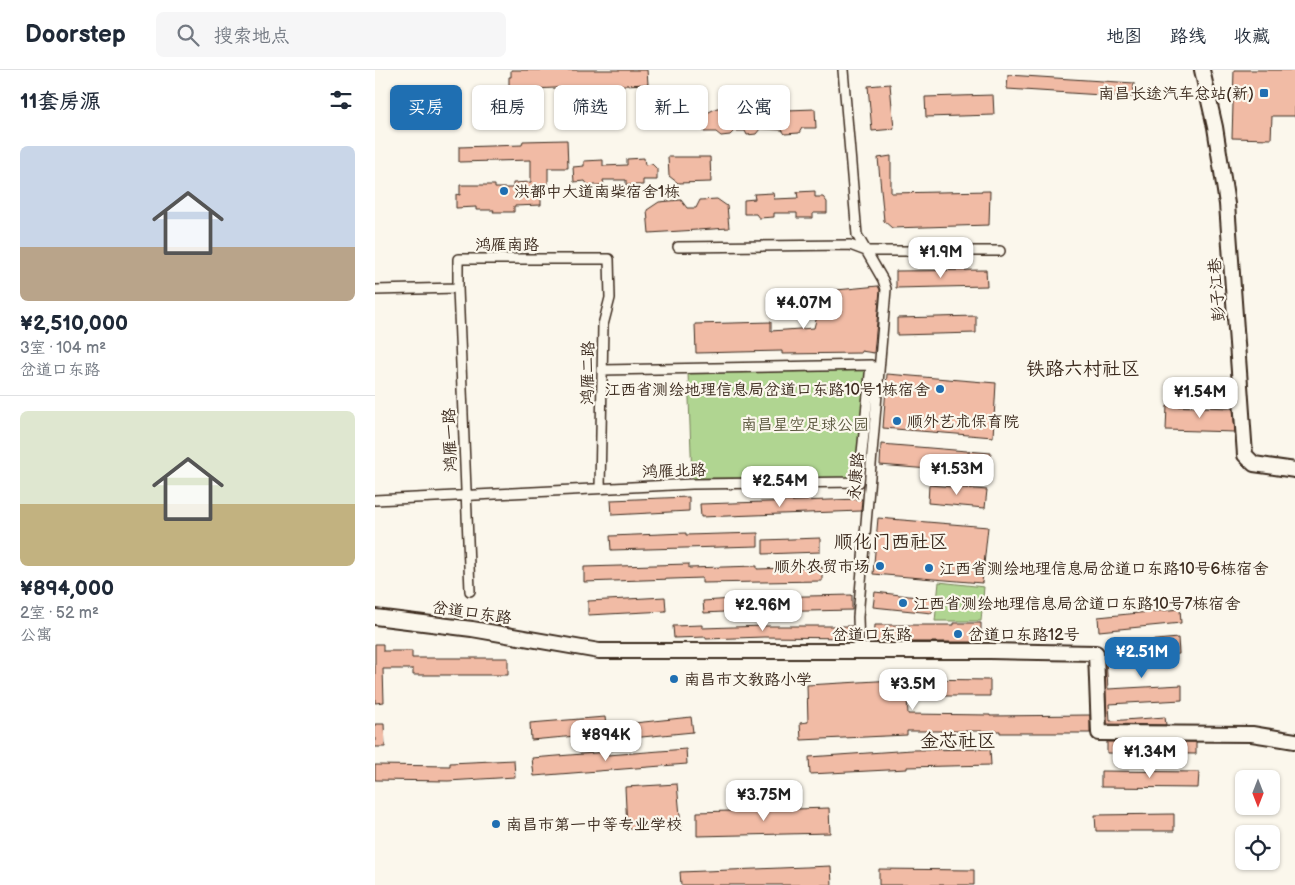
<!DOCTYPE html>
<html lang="zh">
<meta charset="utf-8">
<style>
:root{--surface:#fff;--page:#f6f6f7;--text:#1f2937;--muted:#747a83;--line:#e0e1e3;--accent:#1f6fb2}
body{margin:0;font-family:"Balsamiq Sans","LXGW WenKai TC",sans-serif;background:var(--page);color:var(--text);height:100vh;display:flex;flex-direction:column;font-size:19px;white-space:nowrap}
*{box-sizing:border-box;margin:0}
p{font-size:16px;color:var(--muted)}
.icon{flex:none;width:28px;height:28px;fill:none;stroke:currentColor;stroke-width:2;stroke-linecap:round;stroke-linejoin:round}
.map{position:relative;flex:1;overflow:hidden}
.panel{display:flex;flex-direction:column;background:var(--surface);width:375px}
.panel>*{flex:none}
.hud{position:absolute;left:15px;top:15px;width:475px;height:45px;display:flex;gap:10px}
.needle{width:32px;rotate:180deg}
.fabs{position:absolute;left:860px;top:700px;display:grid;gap:10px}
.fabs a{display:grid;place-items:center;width:45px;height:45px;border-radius:8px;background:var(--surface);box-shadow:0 1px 4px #0004;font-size:25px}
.price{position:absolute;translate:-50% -42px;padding:0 11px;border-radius:10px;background:#fff;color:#222;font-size:16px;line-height:32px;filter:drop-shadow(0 1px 2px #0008)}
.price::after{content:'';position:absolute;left:50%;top:30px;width:15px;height:11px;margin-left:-8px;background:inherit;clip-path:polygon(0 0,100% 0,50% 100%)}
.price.selected{background:var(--accent);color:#fff}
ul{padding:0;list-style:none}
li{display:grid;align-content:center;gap:10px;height:265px;padding:0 20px}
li+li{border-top:1px solid var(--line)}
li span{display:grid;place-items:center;height:155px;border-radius:8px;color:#555}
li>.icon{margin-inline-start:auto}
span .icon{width:90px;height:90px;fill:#fffc;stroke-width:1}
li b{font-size:21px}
h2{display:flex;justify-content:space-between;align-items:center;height:60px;padding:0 20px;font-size:21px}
.chip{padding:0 18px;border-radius:8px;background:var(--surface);box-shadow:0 1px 4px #0004;font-size:18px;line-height:45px}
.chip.selected{background:var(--accent);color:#fff}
header{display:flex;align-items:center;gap:30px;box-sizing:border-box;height:70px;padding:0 25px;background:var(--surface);border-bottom:1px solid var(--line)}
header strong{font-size:24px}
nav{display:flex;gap:28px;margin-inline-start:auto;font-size:18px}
.search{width:350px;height:45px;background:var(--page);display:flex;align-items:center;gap:12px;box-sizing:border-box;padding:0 18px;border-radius:8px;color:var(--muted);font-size:19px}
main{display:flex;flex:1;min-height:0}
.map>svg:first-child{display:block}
.green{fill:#b0d591;stroke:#768058}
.building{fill:#f1bba5;stroke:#3b2a1e}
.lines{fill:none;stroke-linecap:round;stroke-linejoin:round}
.street-casing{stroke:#3b2a1e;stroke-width:12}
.secondary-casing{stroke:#3b2a1e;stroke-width:18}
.street{stroke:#fbf7ec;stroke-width:9}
.secondary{stroke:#fbf7ec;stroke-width:14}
.poi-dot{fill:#1f6fb2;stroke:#fbf7ec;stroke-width:2}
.labels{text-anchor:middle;stroke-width:4.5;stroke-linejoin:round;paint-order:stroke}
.poi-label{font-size:16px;fill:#3b2a1e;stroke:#fbf7ec;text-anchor:start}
.street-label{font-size:16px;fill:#3b2a1e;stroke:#fbf7ec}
.park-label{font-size:16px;fill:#58553b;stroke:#fbf7ec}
.quarter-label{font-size:19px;fill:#3b2a1e;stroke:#fbf7ec}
</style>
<header>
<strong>Doorstep</strong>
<div class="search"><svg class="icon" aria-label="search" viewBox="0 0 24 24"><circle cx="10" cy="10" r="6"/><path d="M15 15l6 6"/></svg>搜索地点</div>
<nav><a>地图</a><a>路线</a><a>收藏</a></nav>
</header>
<main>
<section class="panel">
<h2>11套房源<svg class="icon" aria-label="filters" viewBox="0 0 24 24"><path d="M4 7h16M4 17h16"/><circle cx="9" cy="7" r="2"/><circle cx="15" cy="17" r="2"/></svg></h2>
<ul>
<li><span style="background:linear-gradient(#c9d6e8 65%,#b9a48a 0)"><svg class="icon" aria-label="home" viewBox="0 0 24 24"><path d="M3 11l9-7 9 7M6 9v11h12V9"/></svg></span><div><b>¥2,510,000</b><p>3室 · 104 m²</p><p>岔道口东路</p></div></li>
<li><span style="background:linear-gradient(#dfe7d0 60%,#c2b280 0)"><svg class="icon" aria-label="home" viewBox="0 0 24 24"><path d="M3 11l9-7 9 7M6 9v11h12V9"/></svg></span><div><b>¥894,000</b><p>2室 · 52 m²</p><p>公寓</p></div></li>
</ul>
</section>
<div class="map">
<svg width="920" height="815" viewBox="0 0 920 815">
<rect width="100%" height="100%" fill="#fbf7ec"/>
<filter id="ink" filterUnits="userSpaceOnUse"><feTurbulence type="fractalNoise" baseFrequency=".02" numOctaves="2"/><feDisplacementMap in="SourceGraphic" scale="10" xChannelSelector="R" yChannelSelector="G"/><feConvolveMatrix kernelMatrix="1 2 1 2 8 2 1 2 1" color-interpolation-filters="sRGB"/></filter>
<g filter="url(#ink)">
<path class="green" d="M491,299L480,408H317L313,303Z
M564,512L609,517L606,551H560Z"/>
<path class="building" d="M136,0H272L273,14L134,20V7H136Z
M859,0H920V46H897L896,69L857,68Z
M633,5L759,13L758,27L632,19Z
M515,14L519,59L497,61L493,16Z
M618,25L619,45L551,47L550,27Z
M378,37L381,41H396L398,37H409L412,40L440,39L441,58H427L424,63L410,64L407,60L385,59L381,64L372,65L370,61H359L355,65L346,66L341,62H329L328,45L342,38Z
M192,70L193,98H173V123H166V135L139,136V142H118L119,140H101V137L81,138V124L85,125V115H120V118H138V113L156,112V90L84,92V77L147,75L148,71Z
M516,86V123L615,121L614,155L517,158L509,151L503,88Z
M293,87H335L336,112L303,113L294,106Z
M269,88L270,95L277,94L282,99V110H268V115H251V110H228L229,115H213L210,111L199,112L198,97L209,96V91L228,90V96L252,95V89Z
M440,121V127H448L452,132V143H438V148H422V143H399V147L384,148L381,144H369V130L380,129L379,124L398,123L399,129L423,128L422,122Z
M342,129L352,136L354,158L274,163L272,140L284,132L306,130L312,138H321L325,130Z
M611,200L612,216L521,218V201Z
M503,216L505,220L499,283L486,281V283L407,284V281L321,283L320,254L396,252V261L439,258L442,246H447L448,238L454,237L451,221Z
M601,246V263L522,265V248Z
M512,304L621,313L618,367L508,358Z
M792,336L858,338L860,362L791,360Z
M506,374L616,383L614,404L505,395Z
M554,415L612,420L610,438L553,433Z
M314,427V441L237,445L236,430Z
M487,429L486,441L326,447L325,434Z
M503,448L613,457L607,513L498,504Z
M311,463V465L383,463V476L236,480L235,466Z
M445,468V482L388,484V470Z
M314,494V498L382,496V499L447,497V511L327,513V508L209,512V497Z
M500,522L559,529L557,543L498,537Z
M477,525V540L388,542V540L329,543L328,531L388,527Z
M290,527L291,541L213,545V531Z
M805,539L806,553L724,561L723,547Z
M579,553H606V572H499L500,555H579Z
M327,555V558L390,556H477V568L389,567L331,569V567L299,568L298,556Z
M803,568L804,584L731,590L733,619L807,615V630L734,634L735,651L790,647L791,655L732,654L729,579L739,578L738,574Z
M0,574H8V581H37V588H133V605H38V599H8L9,632L0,633Z
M537,609L615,610V626H532L533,644L615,645V646L715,645V663H625V661H532V665L426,670L425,653L433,652L432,615Z
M230,647L231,656L316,647L318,662L236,670L235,663L156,670L155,653Z
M0,654H9L10,677H0Z
M732,672H821V684L732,683Z
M311,679L312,694L159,706L157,688L233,682V685Z
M615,679L616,695L532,697V699L435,704L434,687L537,680Z
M139,690L140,707L73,711L0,710V695L75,696V693Z
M726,701L824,702L823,718L726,717Z
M302,714L306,756L252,759L250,717Z
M454,738L455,763L322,766V742Z
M799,744V761H721L720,745Z
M456,796L457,815H306L305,802Z
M504,799L599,800V815H504Z"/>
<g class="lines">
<g class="street-casing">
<path id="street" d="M468,0L482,165L508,210L511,219L483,547L484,582
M303,177L475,175L491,181H625
M83,218L95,521
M0,220L83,218V189H234L235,228L228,255L225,418
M0,430L317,414L484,412L496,295L227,300"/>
</g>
<g class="secondary-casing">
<path id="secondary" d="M827,0L840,57L852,134L870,385L879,394L920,400
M0,547L97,559L224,581H615L721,583L724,663L877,664L920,671"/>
</g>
<use href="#street" class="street"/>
<use href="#secondary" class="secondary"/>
</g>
</g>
<g class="poi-dot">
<rect x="884" y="18" width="10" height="10" rx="2.5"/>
<circle cx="129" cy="121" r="5"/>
<circle cx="565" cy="319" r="5"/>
<circle cx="522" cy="351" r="5"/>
<circle cx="505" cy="496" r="5"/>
<circle cx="554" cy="498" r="5"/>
<circle cx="528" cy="533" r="5"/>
<circle cx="583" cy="564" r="5"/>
<circle cx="299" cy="609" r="5"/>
<circle cx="121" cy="754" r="5"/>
</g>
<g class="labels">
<g class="poi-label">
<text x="879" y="29" text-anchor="end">南昌长途汽车总站(新)</text>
<text x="139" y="127">洪都中大道南柴宿舍1栋</text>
<text x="555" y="325" text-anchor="end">江西省测绘地理信息局岔道口东路10号1栋宿舍</text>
<text x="532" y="357">顺外艺术保育院</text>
<text x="495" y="502" text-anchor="end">顺外农贸市场</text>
<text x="564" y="504">江西省测绘地理信息局岔道口东路10号6栋宿舍</text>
<text x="538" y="539">江西省测绘地理信息局岔道口东路10号7栋宿舍</text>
<text x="593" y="570">岔道口东路12号</text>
<text x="309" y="615">南昌市文教路小学</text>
<text x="131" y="760">南昌市第一中等专业学校</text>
</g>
<g class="street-label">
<text x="132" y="180">鸿雁南路</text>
<text transform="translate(841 220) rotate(-94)" y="6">彭子江巷</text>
<text transform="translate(212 303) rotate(-89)" y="6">鸿雁二路</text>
<text transform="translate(74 370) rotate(-92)" y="6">鸿雁一路</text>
<text transform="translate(299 400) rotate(-2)" y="6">鸿雁北路</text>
<text transform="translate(480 406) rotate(-85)" y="6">永康路</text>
<text transform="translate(97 542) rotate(8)" y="6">岔道口东路</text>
<text x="497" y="570">岔道口东路</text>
</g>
<g class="park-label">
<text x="430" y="360">南昌星空足球公园</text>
</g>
<g class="quarter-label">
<text x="708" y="305">铁路六村社区</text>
<text x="516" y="478">顺化门西社区</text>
<text x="583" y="677">金芯社区</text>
</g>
</g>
</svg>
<div class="fabs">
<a><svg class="needle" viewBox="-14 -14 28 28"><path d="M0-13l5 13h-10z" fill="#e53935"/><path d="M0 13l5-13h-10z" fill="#747a83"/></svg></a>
<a><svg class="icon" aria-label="locate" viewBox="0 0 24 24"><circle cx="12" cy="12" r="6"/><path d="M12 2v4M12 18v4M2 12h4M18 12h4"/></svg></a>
</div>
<b class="price" style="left:566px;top:209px">¥1.9M</b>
<b class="price" style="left:429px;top:260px">¥4.07M</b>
<b class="price" style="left:825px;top:349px">¥1.54M</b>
<b class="price" style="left:582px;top:426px">¥1.53M</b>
<b class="price" style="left:405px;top:438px">¥2.54M</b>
<b class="price" style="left:388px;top:562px">¥2.96M</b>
<b class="price selected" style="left:767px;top:609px">¥2.51M</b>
<b class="price" style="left:538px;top:641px">¥3.5M</b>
<b class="price" style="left:231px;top:692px">¥894K</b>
<b class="price" style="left:775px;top:709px">¥1.34M</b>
<b class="price" style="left:389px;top:752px">¥3.75M</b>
<div class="hud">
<a class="chip selected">买房</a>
<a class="chip">租房</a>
<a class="chip">筛选</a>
<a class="chip">新上</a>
<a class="chip">公寓</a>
</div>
</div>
</main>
